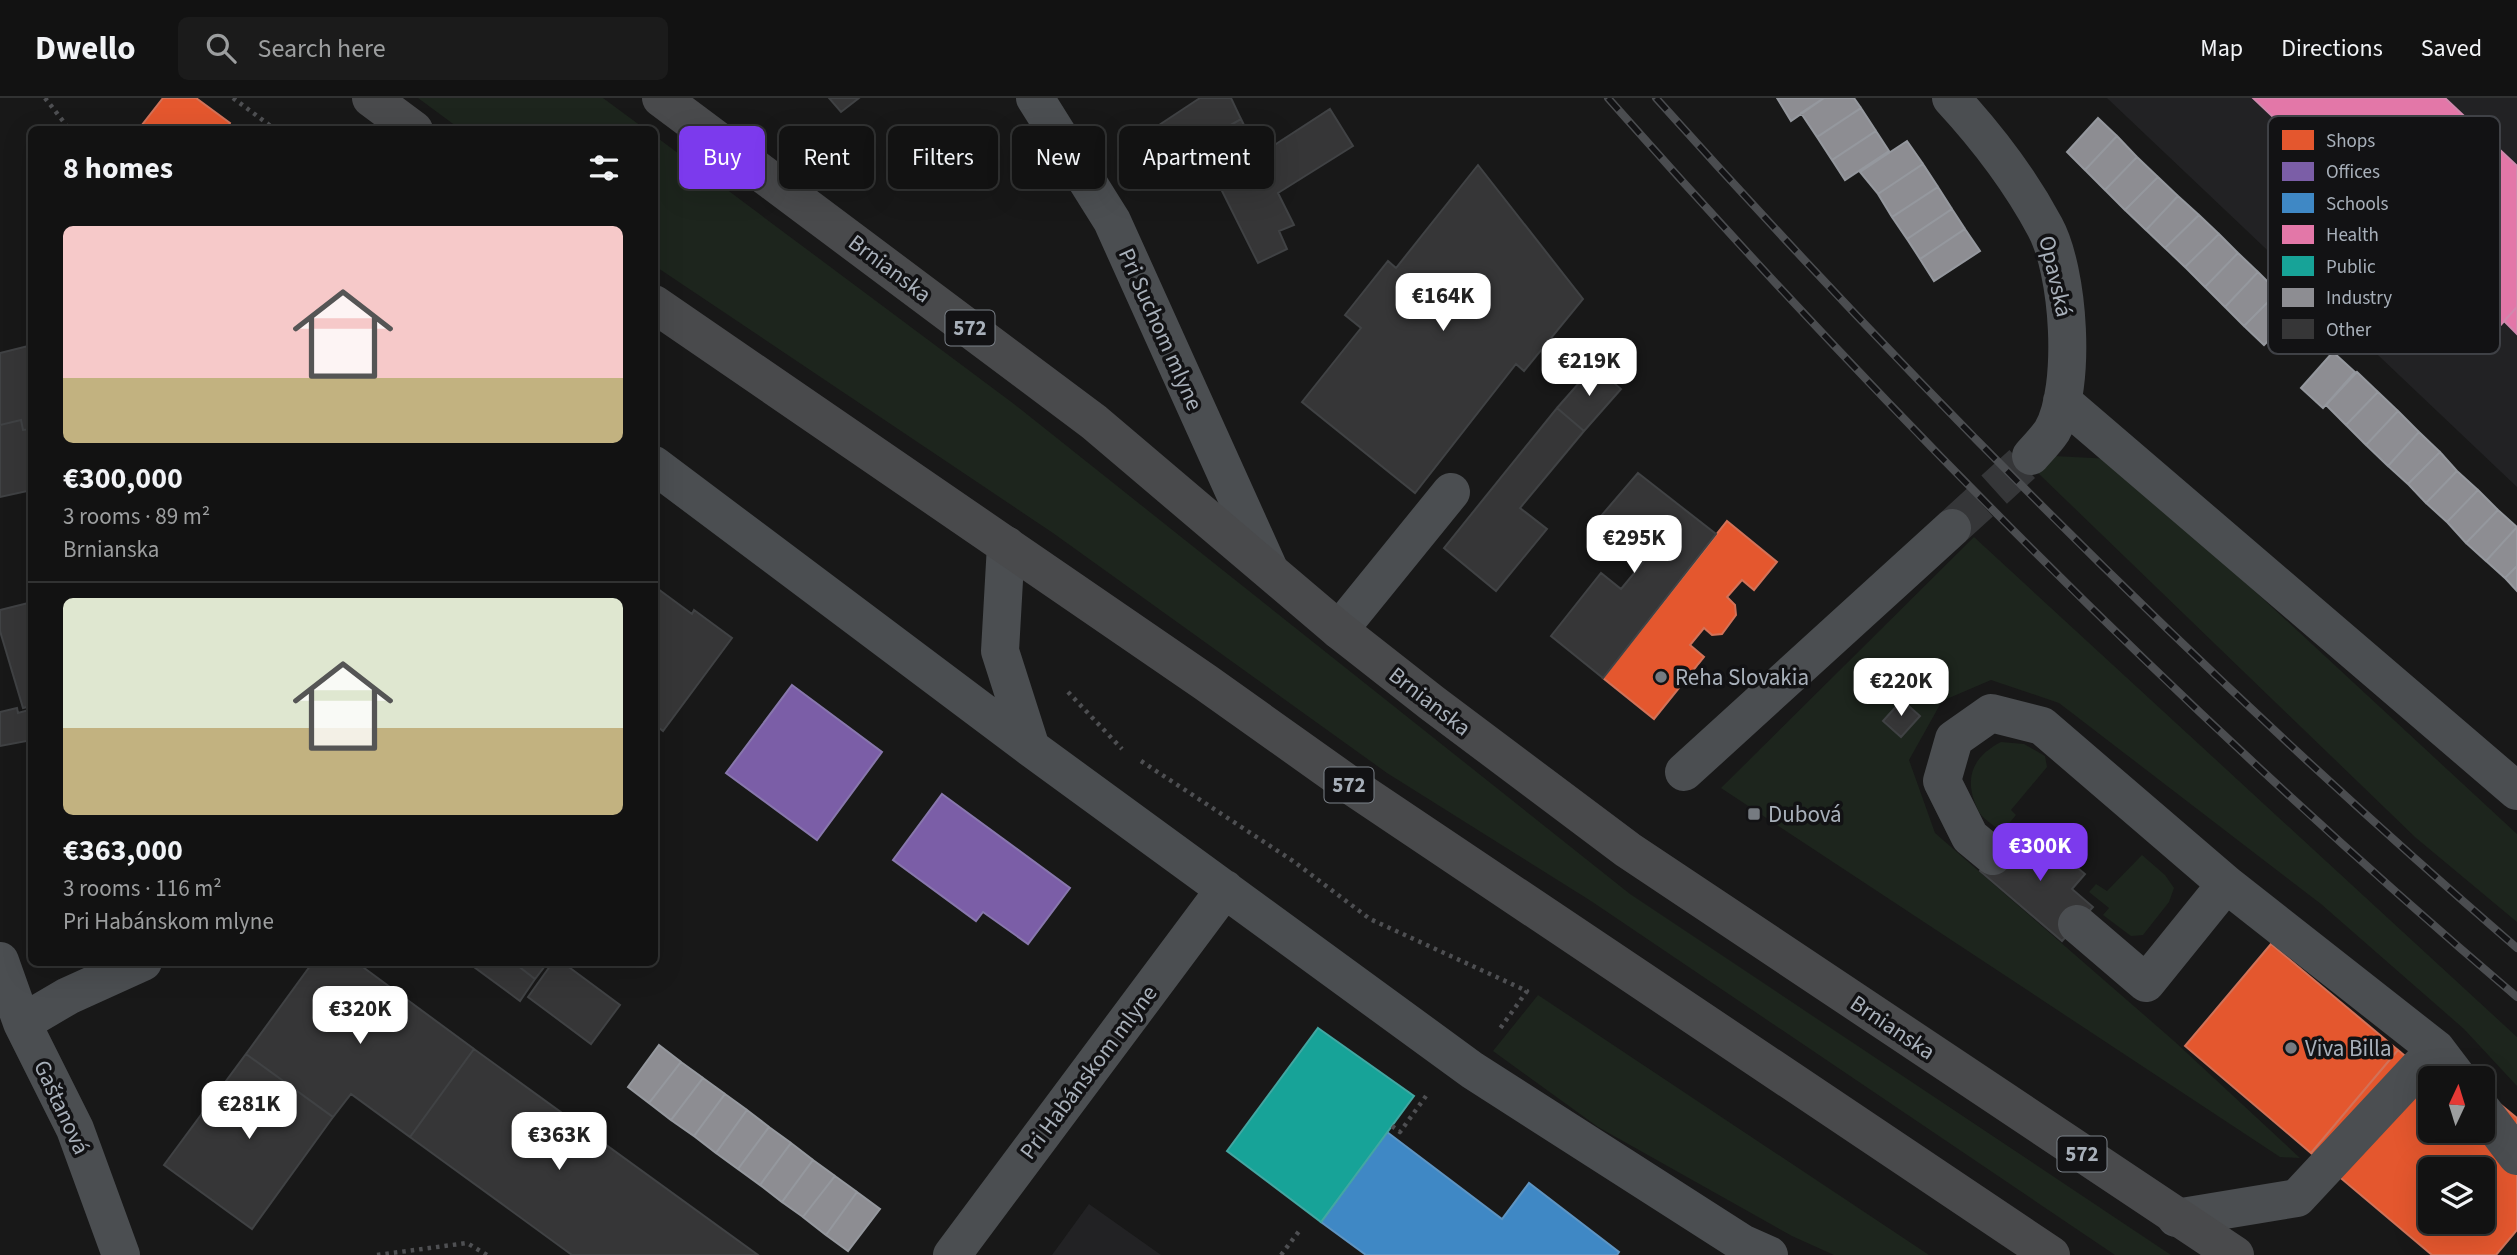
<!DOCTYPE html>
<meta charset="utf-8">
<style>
:root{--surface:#121212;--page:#1b1b1b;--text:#f1f3f6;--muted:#9c9e9f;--line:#313232;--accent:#7c3aed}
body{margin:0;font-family:"Source Sans 3",sans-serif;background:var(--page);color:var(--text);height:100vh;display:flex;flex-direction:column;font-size:26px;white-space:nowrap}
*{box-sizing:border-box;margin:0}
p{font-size:23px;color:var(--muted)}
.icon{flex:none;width:38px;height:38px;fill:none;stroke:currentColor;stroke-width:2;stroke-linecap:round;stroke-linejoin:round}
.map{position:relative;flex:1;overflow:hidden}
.side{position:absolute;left:28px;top:28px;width:630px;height:840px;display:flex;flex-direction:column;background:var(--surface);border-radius:10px;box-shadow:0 7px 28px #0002,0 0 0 2px var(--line)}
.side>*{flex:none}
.guide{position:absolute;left:679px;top:28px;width:665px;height:63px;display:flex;gap:14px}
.needle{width:46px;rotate:4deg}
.tools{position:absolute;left:2418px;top:968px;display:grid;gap:14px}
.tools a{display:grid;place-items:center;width:77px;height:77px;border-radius:10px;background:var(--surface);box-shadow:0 7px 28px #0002,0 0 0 2px var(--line);font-size:35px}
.price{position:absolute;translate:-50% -60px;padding:0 16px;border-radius:14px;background:#fff;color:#222;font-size:23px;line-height:46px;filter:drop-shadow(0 2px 4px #0008)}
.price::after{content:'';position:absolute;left:50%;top:42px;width:21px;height:16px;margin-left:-10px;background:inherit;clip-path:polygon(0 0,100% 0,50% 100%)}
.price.selected{background:var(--accent);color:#fff}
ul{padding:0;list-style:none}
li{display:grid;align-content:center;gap:14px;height:371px;padding:0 35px}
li+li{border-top:2px solid var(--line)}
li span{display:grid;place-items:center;height:217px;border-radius:10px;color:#555}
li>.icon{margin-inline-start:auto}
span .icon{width:126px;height:126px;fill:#fffc;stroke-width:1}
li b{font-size:30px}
h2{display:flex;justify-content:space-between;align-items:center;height:84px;padding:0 35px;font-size:30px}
.chip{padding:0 24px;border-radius:10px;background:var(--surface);box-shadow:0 7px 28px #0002,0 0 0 2px var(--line);font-size:24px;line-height:63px}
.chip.selected{background:var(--accent);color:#fff}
header{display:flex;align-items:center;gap:42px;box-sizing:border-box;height:98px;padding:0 35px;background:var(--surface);border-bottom:2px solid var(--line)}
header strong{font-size:33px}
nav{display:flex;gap:38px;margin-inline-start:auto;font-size:24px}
.search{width:490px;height:63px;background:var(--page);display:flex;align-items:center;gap:18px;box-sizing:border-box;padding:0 24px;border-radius:10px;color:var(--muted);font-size:26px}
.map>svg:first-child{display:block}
.built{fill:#222224}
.green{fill:#1d251d}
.shops{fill:#e4572e;stroke:#d27258;stroke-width:2;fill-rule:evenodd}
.offices{fill:#7b5ea7;stroke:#8877ad;stroke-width:2}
.schools{fill:#3f88c5;stroke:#5e94c2;stroke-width:2}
.health{fill:#e377a8;stroke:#d188ad;stroke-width:2}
.public{fill:#17a398;stroke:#42a7a2;stroke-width:2}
.industry{fill:#8d8d92;stroke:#95989e;stroke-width:2}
.building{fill:#363637;stroke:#404244;stroke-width:2}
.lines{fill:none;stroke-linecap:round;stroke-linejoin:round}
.minor-tunnel{stroke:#353638;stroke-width:38;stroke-dasharray:38 19;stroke-linecap:butt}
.path{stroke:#4e4f52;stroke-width:4.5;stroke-dasharray:3.5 5;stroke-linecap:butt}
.minor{stroke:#4b4e51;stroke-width:38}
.major{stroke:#494a4c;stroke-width:38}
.rail-casing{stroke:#4b4d50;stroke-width:8}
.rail{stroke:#121214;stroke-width:5;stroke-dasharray:16;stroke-linecap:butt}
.poi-dot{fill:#767b81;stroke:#121214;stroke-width:2.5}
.labels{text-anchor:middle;stroke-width:7;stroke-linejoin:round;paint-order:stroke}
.shield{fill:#121214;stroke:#7b8188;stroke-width:2}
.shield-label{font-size:21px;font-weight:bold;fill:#a8b0ba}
.street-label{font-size:23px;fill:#a8b0ba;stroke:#121214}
.poi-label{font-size:23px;fill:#a8b0ba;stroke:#121214;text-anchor:start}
.key{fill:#121214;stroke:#3f4146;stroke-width:2}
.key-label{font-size:19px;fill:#a8b0ba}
</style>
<header>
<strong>Dwello</strong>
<div class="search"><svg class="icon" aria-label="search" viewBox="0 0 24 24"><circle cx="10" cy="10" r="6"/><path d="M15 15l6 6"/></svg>Search here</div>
<nav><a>Map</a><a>Directions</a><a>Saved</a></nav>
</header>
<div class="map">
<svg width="2517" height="1157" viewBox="0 0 2517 1157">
<rect width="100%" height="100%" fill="#181818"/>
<path class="built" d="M2107,0H2517V389Z
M1089,1106L1161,1157H1052Z"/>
<path class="green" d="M418,0H603L645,31H460Z
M655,38L1014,306L1630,796L2171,1157H2115L1591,803L1387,675L1053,435L655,168Z
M2054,358L2112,361L2517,736V824L2415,739L2038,375Z
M1974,439L2517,939V988L2464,931L2321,806L2059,605L1991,582L1942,603L1909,662L1935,735L2174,943L2300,1060L2280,1059L1721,690Z
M2001,644L2024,646L2045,658L2047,669L2011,712L2016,717L2002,734C1995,728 1981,720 1978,712C1963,681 1972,659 2001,644Z
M2142,757L2165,777L2174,790L2169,804L2143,837L2131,838L2103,817L2109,810L2089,794L2096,786L2107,793Z
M1538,897L1929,1157H1834L1792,1138L1598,1029L1493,953Z"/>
<path class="shops" d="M163,0H196L230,25L226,32H138Z
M1727,423L1777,464L1754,492L1742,482L1727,499L1735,507L1736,517L1722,536L1712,537L1704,530L1690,547L1704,559L1654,621L1603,580Z
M2271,846L2398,952L2311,1055L2185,948Z
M2398,952L2431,980V1032H2483V992L2517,1020V1132L2496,1157H2432L2311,1055ZM2431,1071H2483V1124H2431Z"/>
<path class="offices" d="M792,587L882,654L817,742L726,675Z
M942,696L1070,790L1028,846L983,814L976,823L893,762Z"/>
<path class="schools" d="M1387,1034L1502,1121L1529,1085L1619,1154L1617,1157H1366L1321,1124Z"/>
<path class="health" d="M2253,0H2445L2517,68V209L2497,231Z
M2517,209V236L2504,223Z"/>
<path class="public" d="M1318,930L1414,998L1321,1124L1227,1053Z"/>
<path class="industry" d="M1777,0H1824L1791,23Z
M1824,0H1854L1861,10L1817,39L1801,15Z
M1861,10L1876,33L1832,62L1817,39Z
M2098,20L2117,38L2085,72L2067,54Z
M1876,33L1889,53L1845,82L1832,62Z
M2117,38L2137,59L2105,92L2085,72Z
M1907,43L1923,66L1878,96L1860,74Z
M2137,59L2158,79L2125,112L2105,92Z
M1923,66L1938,89L1892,119L1878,96Z
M2158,79L2178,98L2146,132L2125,112Z
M1938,89L1952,111L1907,141L1892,119Z
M2178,98L2199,117L2165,150L2146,132Z
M1952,111L1965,131L1920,161L1907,141Z
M2199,117L2219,136L2185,169L2165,150Z
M1965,131L1980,153L1934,183L1920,161Z
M2219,136L2238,155L2205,189L2185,169Z
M2238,155L2258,174L2225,209L2205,189Z
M2258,174L2278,194L2244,228L2225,209Z
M2278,194L2298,213L2264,247L2244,228Z
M2333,254L2355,274L2323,310L2301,290Z
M2357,274L2378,294L2346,327L2326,307Z
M2378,294L2398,313L2366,347L2346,327Z
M2398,313L2419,334L2388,368L2366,347Z
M2419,334L2440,354L2408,386L2388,368Z
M2440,354L2457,373L2426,405L2408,386Z
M2457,373L2478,392L2447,424L2426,405Z
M2478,392L2498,412L2466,445L2447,424Z
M2498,412L2517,429L2486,463L2466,445Z
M2517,429V468L2505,480L2486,463Z
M2517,468V493L2505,480Z
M659,947L681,964L649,1005L628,989Z
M681,964L703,980L671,1022L649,1005Z
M703,980L725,996L694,1038L671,1022Z
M725,996L747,1012L716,1055L694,1038Z
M747,1012L769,1029L738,1071L716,1055Z
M769,1029L791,1045L760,1087L738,1071Z
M791,1045L813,1062L782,1104L760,1087Z
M813,1062L835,1078L803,1119L782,1104Z
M835,1078L857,1094L826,1137L803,1119Z
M857,1094L880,1111L848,1153L826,1137Z"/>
<path class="building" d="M829,0H859L841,14Z
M1200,0H1231L1241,21L1174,60L1159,27Z
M1330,11L1353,48L1278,95L1294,127L1279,133L1287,151L1258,165L1215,79L1259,57Z
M1241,21L1259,57L1190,91L1174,60Z
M1478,67L1583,201L1524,273L1516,266L1415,395L1302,304L1361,230L1345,217L1388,163L1396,170Z
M32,247V331L23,332L21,322L0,327V255Z
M1594,268L1621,291L1584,333L1557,310Z
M1557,310L1584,333L1520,410L1547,431L1496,493L1444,450Z
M21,322L23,332L32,331V392L0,399V327Z
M1638,375L1716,436L1603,580L1551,538L1601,475L1621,491L1650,456L1601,418Z
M654,488L692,516L694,512L732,540L663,633L654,626Z
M32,504V608L23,610L0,533V512Z
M1902,602L1920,618L1901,639L1883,623Z
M17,610L18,615L32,611V642L0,648V614Z
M2035,734L2085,776L2072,791L2093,809L2062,843L1980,773L2010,738L2023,749Z
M313,864H356L474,951L410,1039L351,996L333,1019L246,956Z
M478,864H513L535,881L520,903L474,869Z
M513,864H548L535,881Z
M553,864H562L620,907L591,946L528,899Z
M474,951L758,1157H572L410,1039Z
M246,956L333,1019L252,1131L164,1067Z"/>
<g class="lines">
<path class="minor-tunnel" d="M1952,430L2031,358"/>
<path class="path" d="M45,0L70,32
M233,0L276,32
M1068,594L1122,651
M1141,663L1293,763L1370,821L1527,893L1499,932
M1392,1028L1400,1034L1426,998
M377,1157L467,1145L487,1157
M1281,1157L1300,1132"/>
<path class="minor" d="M1035,0L1112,123L1269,471
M1951,0C1987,39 2020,82 2045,129C2069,173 2077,289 2052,333C2046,342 2038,350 2031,358
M2062,303L2517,693
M654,367L1031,650L1472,972L1742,1145L1769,1157
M1006,447L1000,553L1031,650
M1339,532L1451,394
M1684,674L1952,430
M1993,758L1970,739L1942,683L1954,641L1991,615L2042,628L2226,786L2146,885L2077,826
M2226,786L2436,951L2458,980
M0,863L22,925L75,1031L121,1157
M22,925L68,898L143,864
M2483,1013L2517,1058
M2176,1120L2297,1100L2436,951
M952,1157L1225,791"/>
<path class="major" d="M371,0L414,32
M661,0L1094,324L1339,532L1432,605L1628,752L2235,1157
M654,206L1205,584L1347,685L2051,1157"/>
<g class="rail-casing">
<path id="rail" d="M1608,0C1891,320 2191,622 2517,899
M1656,0C1926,301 2211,586 2517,850"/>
</g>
<use href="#rail" class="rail"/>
</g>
<g class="poi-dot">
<circle cx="1661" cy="579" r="7"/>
<rect x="1747" y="709" width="14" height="14" rx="3.5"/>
<circle cx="2291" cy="950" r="7"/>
</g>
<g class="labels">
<g class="shield">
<rect x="945.5" y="212.5" width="49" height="35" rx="5"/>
<rect x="1324.5" y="669.5" width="49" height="35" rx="5"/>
<rect x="2057.5" y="1038.5" width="49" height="35" rx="5"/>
</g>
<g class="shield-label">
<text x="970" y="237">572</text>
<text x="1349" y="694">572</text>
<text x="2082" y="1063">572</text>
</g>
<g class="street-label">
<text transform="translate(890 170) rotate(37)" y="8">Brnianska</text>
<text transform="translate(2056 178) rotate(77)" y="8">Opavská</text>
<text transform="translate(1161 231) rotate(66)" y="8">Pri Suchom mlyne</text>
<text transform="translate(1430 603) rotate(38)" y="8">Brnianska</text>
<text transform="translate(1893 929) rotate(34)" y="8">Brnianska</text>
<text transform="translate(1088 974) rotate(-53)" y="8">Pri Habánskom mlyne</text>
<text transform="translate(62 1009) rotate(65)" y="8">Gaštanová</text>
</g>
<g class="poi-label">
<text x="1675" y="587">Reha Slovakia</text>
<text x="1768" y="724">Dubová</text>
<text x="2305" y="958">Viva Billa</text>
</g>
</g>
<rect x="2268" y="18" width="232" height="238" rx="10" class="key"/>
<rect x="2282" y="32" width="32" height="20" fill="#e4572e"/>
<rect x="2282" y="64" width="32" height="19" fill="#7b5ea7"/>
<rect x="2282" y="95" width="32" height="20" fill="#3f88c5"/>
<rect x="2282" y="127" width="32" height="19" fill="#e377a8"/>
<rect x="2282" y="158" width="32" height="20" fill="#17a398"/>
<rect x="2282" y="190" width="32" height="19" fill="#8d8d92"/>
<rect x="2282" y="221" width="32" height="20" fill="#363637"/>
<g class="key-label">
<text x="2326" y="49">Shops</text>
<text x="2326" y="80">Offices</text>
<text x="2326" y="112">Schools</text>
<text x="2326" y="143">Health</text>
<text x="2326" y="175">Public</text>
<text x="2326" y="206">Industry</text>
<text x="2326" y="238">Other</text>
</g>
</svg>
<div class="tools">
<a><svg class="needle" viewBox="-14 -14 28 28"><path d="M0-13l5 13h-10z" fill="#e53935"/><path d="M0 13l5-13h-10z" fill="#9c9e9f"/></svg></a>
<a><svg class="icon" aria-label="layers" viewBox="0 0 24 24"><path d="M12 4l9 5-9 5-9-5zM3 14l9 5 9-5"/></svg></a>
</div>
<b class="price" style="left:1443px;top:235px">€164K</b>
<b class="price" style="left:1589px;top:300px">€219K</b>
<b class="price" style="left:1634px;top:477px">€295K</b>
<b class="price" style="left:1901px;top:620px">€220K</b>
<b class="price selected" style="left:2040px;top:785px">€300K</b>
<b class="price" style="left:360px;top:948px">€320K</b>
<b class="price" style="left:249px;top:1043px">€281K</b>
<b class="price" style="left:559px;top:1074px">€363K</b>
<div class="guide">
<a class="chip selected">Buy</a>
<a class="chip">Rent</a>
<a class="chip">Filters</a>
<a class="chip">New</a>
<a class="chip">Apartment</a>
</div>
<section class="side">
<h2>8 homes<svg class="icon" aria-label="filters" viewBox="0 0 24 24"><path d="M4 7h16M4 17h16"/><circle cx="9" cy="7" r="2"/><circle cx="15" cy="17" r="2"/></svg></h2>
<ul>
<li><span style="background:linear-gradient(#f6c9c9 70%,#c2b280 0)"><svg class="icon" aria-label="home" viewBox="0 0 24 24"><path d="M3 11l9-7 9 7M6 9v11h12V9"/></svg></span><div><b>€300,000</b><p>3 rooms · 89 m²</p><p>Brnianska</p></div></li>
<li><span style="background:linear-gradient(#dfe7d0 60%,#c2b280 0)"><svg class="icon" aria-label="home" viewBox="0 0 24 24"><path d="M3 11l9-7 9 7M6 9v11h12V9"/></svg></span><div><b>€363,000</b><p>3 rooms · 116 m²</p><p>Pri Habánskom mlyne</p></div></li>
</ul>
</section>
</div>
